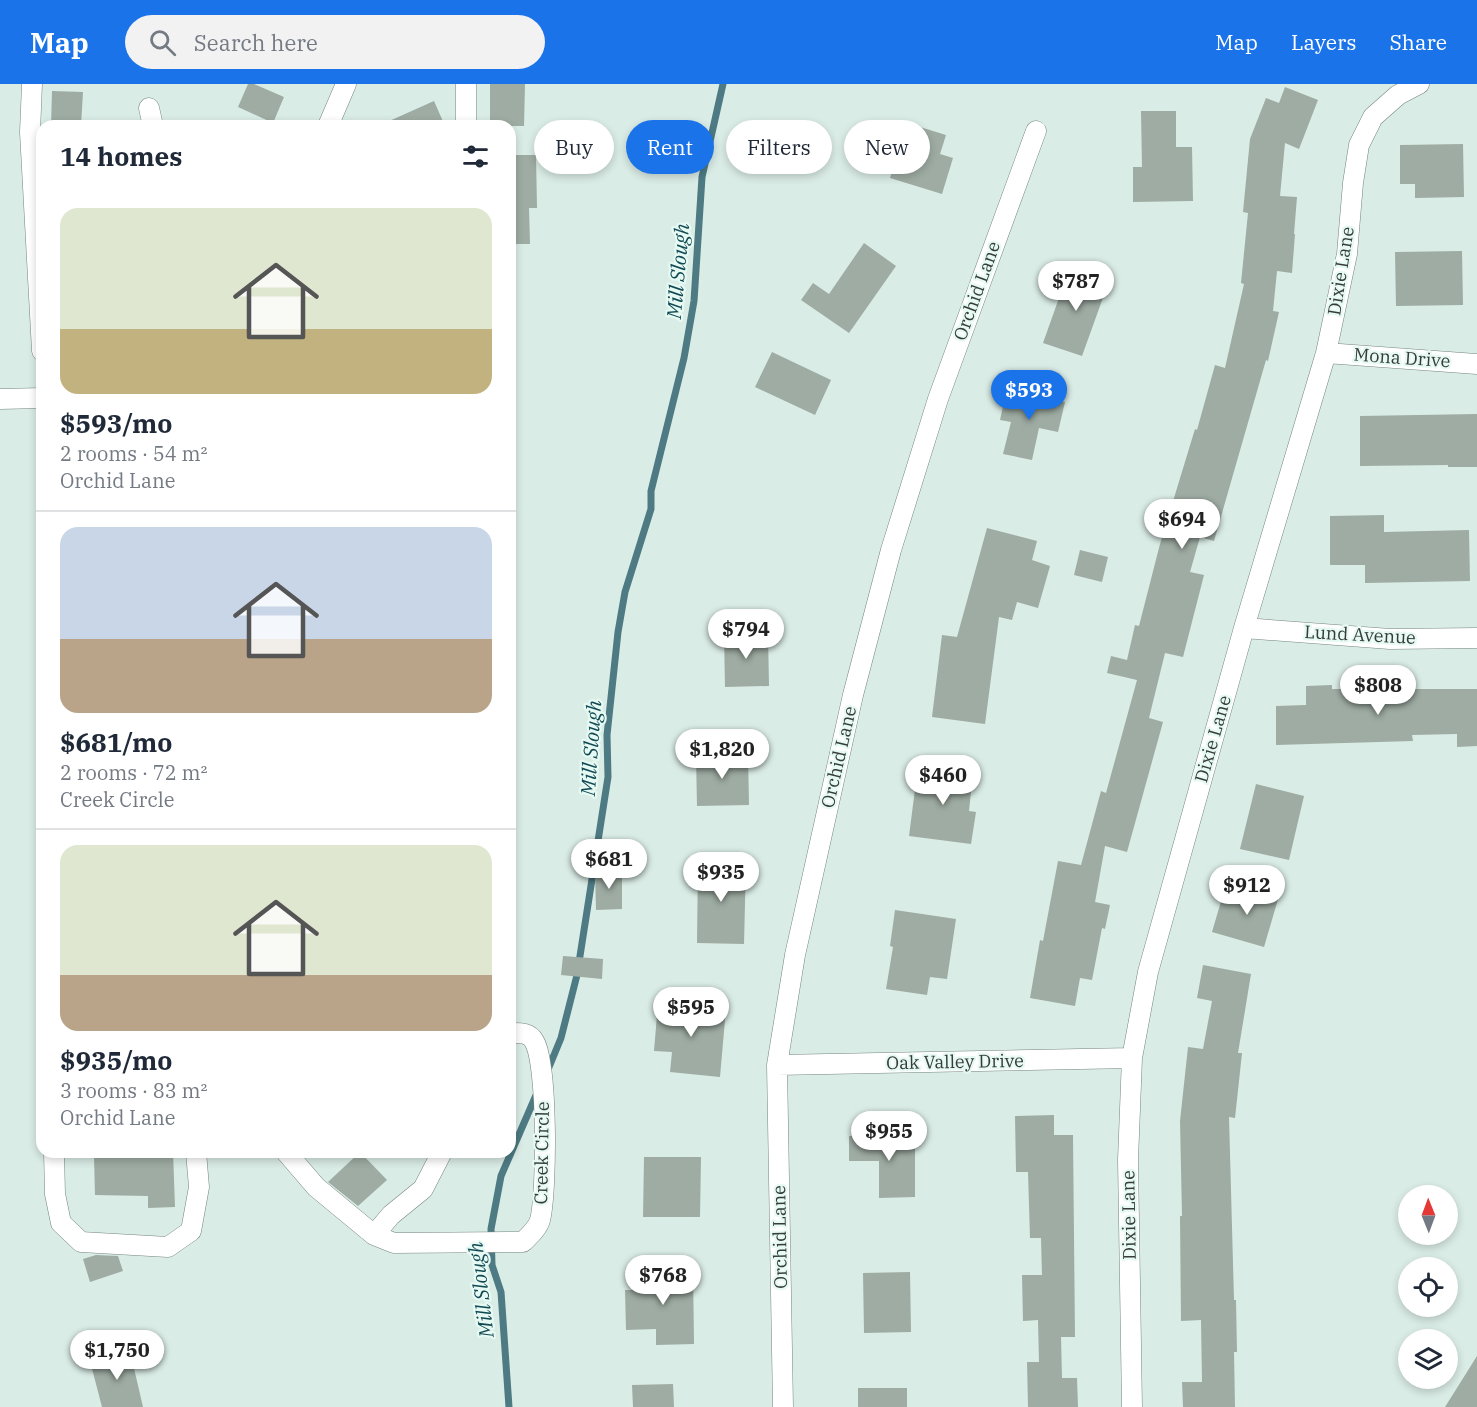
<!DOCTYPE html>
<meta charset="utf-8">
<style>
:root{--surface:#fff;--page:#f2f2f3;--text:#1f2937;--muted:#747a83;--line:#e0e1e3;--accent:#1a73e8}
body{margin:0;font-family:"IBM Plex Serif",serif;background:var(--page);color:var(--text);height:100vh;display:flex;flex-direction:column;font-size:22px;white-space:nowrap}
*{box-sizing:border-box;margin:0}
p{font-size:20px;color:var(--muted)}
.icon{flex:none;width:33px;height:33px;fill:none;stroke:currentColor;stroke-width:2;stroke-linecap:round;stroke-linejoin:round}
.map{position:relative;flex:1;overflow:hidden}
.sheet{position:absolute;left:36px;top:36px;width:480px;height:1038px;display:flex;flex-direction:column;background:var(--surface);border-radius:18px;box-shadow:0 3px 9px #0003}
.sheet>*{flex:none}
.top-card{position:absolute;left:534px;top:36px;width:570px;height:54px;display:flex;gap:12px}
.needle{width:39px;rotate:359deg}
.controls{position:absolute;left:1398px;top:1101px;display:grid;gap:12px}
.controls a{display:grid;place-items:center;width:60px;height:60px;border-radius:50%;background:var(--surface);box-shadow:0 3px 9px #0003;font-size:30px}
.price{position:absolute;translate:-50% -51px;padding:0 14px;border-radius:21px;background:#fff;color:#222;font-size:20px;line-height:39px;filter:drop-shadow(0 2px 3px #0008)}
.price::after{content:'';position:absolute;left:50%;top:36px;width:18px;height:14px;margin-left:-9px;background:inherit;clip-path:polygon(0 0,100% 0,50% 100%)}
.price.selected{background:var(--accent);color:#fff}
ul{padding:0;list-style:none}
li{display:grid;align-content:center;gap:12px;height:318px;padding:0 24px}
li+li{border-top:2px solid var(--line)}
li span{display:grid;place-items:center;height:186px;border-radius:18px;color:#555}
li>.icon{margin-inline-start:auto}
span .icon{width:108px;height:108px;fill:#fffc;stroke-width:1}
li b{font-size:26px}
h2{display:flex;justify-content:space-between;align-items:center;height:72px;padding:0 24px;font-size:26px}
.chip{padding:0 21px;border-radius:27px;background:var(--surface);box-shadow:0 3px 9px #0003;font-size:21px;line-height:54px}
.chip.selected{background:var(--accent);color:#fff}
header{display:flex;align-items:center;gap:36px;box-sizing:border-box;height:84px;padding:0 30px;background:var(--accent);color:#fff}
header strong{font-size:28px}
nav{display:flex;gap:33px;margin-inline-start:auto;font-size:21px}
.search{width:420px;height:54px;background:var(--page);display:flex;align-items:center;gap:15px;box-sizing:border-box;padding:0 21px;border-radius:33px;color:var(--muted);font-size:22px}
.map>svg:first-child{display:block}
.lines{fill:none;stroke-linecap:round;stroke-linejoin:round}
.stream{stroke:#4d7a83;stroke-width:7}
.building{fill:#9eaca3}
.minor-casing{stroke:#758580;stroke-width:21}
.minor{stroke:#fff;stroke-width:20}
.labels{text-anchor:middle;stroke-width:4.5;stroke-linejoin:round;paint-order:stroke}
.street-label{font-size:18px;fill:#353c3a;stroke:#e7f9f3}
.water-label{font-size:20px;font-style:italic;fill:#114953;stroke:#e7f9f3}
</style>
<header>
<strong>Map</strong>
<div class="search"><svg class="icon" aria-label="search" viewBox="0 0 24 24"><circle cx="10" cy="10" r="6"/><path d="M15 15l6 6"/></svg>Search here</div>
<nav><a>Map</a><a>Layers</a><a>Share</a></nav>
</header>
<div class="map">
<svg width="1477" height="1323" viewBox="0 0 1477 1323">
<rect width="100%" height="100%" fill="#daece6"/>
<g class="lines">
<path class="stream" d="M547,988L561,954L577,891L608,693L607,651L618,548L625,508L651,425V407L684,274L694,217L702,93L723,0
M509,1323L501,1208L492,1181L491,1145L501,1092L537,1009"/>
</g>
<path class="building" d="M248,0H254L284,13L273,39L238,23Z
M490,0H525L524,42H490Z
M1285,3L1318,16L1299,65L1285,59L1280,112L1297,113L1294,150H1295L1292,189L1277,187L1273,227L1279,228L1268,277L1266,276L1214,457L1200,453L1190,488L1204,491L1183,573L1165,569L1149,634L1163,638L1127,768L1105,762L1095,818L1110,821L1105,845L1102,844L1092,896L1080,894L1075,922L1030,914L1040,856L1043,857L1058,777L1081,781L1101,707L1106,709L1137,596L1107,589L1111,572L1127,576L1135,541L1139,542L1160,460L1195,345L1197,346L1215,281L1225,284L1244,200L1241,199L1248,129L1243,128L1250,55L1266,14L1279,19Z
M52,7L83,8L81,42H51Z
M434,17L445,42H378Z
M1141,27H1176V63H1192L1193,117L1133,118V83H1142Z
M907,39L946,51L940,70L953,74L942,110L890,94Z
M1463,60L1464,113L1415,114V100H1400V61Z
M510,71H536L537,124H529L530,160H510Z
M864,159L896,182L849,249L801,216L813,199L829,210Z
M1462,167L1463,221L1396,222L1395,168Z
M1070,183L1109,197L1082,272L1043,259Z
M772,268L831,296L815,331L755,303Z
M1007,304L1065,318L1058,348L1039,344L1032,376L1003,370L1011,338L1000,336Z
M1477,330V383H1448V381L1360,382V332Z
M1384,431V448L1469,446L1470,497L1365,499V481H1330V432Z
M987,444L1037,457L1032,476L1050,482L1038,524L1017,518L1012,536L999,533L985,640L932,633L942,551L957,553Z
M1080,466L1108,473L1102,498L1074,491Z
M768,549L769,602L725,603L724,550Z
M1332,601V605H1477V662L1457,663V650L1412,651L1413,657L1276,661V622L1306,621V602Z
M748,670L749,721L697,722L696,671Z
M918,682L973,689L969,727L976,728L971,760L909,752Z
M1256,700L1304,712L1289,776L1240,765Z
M698,778L746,779L744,860L697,859Z
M595,787H622V825L596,826Z
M1240,802L1279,812L1264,863L1212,848L1222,814L1235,818Z
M895,826L956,835L947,895L930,893L927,911L886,905L893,863L890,862Z
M563,872L603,875L602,895L561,891Z
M1203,881L1251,890L1238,969H1242L1235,1034L1229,1033L1234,1216H1236L1237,1268H1234L1235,1323H1183L1182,1298H1202L1201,1236L1181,1237L1180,1132H1182L1180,1037L1188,963L1203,965L1212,917L1197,914Z
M658,919L726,925L720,993L670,988L672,968L654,967Z
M1054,1031V1051H1073L1075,1253H1061L1062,1294H1077L1078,1323H1028L1027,1278H1039L1038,1236L1023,1237L1022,1191H1042L1041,1154H1030L1028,1088H1016L1015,1032Z
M915,1051V1113L879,1114V1077H849V1052Z
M145,1068H173L175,1123L148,1124V1112L95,1111L94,1073H146Z
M360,1068L387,1096L358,1122L328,1098Z
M644,1073H701L700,1133H643Z
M96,1171L118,1172L123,1187L90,1198L83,1175Z
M693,1187L694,1260L656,1261V1245L626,1246L625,1206H637V1188Z
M910,1188L911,1248L864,1249L863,1189Z
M130,1267L143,1323H102L90,1277Z
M1477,1272V1323H1445Z
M673,1300L674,1323H633L632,1301Z
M858,1304H907V1323H858Z"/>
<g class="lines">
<g class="minor-casing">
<path id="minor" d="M32,0L30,48L42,267
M149,24L153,42
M328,42L346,0
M466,42V0
M1326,269L1477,280
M0,315L42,314
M1244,544L1390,555L1477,554
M777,981L1132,974
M54,1068L55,1110L61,1139L81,1158L168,1163L191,1147L199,1103L196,1068
M286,1068L316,1103L374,1151
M442,1068L423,1105L391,1131L374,1151L394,1159L523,1158C529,1152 538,1144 540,1136C547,1109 548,979 534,957C529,948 519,949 510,949
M783,1323L777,981L795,871L853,611L891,466L938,315L1036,47
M1132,1323L1128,1076L1132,974L1148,888L1244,544L1326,269L1347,170L1353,99L1359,61L1373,33L1398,11L1419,0"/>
</g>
<use href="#minor" class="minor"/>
</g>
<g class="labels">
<g class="street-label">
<text transform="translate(1341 187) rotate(-81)" y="6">Dixie Lane</text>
<text transform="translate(977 207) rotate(-70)" y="6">Orchid Lane</text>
<text transform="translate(1402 274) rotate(4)" y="6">Mona Drive</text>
<text transform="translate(1360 551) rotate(3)" y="6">Lund Avenue</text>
<text transform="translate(1213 655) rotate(-74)" y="6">Dixie Lane</text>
<text transform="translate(839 673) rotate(-77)" y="6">Orchid Lane</text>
<text transform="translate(955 978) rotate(-1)" y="6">Oak Valley Drive</text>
<text transform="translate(542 1069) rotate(-89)" y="6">Creek Circle</text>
<text transform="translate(1129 1131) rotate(-91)" y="6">Dixie Lane</text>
<text transform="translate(780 1153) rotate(-91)" y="6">Orchid Lane</text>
</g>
<g class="water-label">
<text transform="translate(678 187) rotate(-85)" y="7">Mill Slough</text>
<text transform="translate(591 664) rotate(-86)" y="7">Mill Slough</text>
<text transform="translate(481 1206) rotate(-97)" y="7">Mill Slough</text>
</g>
</g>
</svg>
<div class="controls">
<a><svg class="needle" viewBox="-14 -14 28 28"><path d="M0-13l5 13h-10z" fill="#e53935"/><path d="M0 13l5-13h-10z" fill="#747a83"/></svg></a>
<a><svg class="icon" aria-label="locate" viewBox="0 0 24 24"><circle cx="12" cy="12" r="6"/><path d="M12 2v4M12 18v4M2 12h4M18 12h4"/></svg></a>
<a><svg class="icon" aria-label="layers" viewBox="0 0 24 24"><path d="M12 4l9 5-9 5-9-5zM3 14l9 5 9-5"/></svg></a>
</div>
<b class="price" style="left:1076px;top:228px">$787</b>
<b class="price selected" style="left:1029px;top:337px">$593</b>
<b class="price" style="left:1182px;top:466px">$694</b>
<b class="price" style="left:746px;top:576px">$794</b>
<b class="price" style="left:1378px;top:632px">$808</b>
<b class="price" style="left:722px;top:696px">$1,820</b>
<b class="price" style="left:943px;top:722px">$460</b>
<b class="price" style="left:609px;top:806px">$681</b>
<b class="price" style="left:721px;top:819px">$935</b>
<b class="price" style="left:1247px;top:832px">$912</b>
<b class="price" style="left:691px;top:954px">$595</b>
<b class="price" style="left:889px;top:1078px">$955</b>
<b class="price" style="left:663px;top:1222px">$768</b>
<b class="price" style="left:117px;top:1297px">$1,750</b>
<div class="top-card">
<a class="chip">Buy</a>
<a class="chip selected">Rent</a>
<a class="chip">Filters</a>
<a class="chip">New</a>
</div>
<section class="sheet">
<h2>14 homes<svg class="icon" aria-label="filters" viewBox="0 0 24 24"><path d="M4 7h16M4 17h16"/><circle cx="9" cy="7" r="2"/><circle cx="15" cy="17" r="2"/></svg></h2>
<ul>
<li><span style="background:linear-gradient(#dfe7d0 65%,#c2b280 0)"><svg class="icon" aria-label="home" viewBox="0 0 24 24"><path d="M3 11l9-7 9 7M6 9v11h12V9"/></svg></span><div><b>$593/mo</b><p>2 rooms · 54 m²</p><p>Orchid Lane</p></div></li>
<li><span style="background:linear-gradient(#c9d6e8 60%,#b9a48a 0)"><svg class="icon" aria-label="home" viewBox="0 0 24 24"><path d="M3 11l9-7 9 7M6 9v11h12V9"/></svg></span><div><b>$681/mo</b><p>2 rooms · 72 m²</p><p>Creek Circle</p></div></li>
<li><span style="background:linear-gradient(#dfe7d0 70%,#b9a48a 0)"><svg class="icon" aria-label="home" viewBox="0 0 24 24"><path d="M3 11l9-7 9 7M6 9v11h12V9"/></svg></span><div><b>$935/mo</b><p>3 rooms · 83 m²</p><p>Orchid Lane</p></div></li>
</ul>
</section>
</div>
